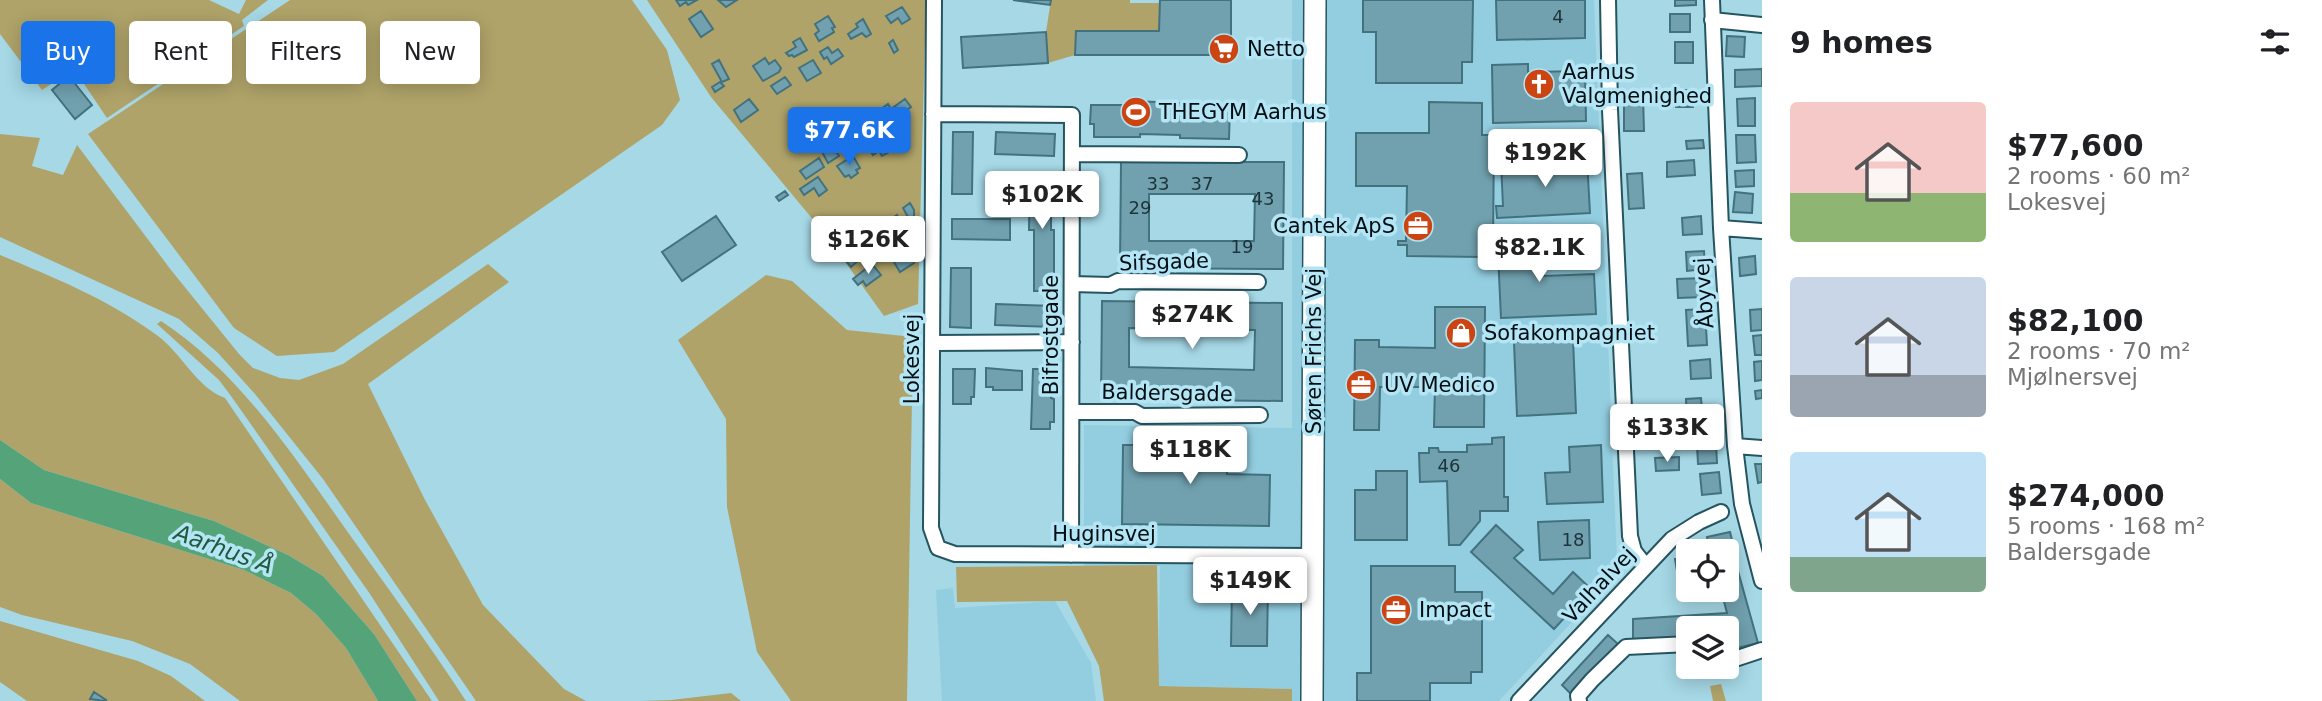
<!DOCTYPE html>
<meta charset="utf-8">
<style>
:root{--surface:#fff;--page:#f2f2f2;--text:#202124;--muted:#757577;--accent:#1a73e8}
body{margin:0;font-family:"DejaVu Sans",sans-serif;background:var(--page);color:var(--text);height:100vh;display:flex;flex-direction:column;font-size:26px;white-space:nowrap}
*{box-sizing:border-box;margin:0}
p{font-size:23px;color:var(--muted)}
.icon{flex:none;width:38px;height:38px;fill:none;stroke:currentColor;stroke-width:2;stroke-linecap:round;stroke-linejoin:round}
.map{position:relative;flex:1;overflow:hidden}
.panel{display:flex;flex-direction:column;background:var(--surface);width:560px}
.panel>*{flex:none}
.guide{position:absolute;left:21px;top:21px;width:665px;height:63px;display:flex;gap:14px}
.tools{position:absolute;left:1676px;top:539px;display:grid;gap:14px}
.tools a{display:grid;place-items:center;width:63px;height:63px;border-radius:7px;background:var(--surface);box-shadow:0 4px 18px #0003;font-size:35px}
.price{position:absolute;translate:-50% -60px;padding:0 16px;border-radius:7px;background:#fff;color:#222;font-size:23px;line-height:46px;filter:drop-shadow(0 2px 4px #0008)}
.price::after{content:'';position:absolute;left:50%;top:42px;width:21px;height:16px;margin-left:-10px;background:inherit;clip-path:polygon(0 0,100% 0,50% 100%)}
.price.active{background:var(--accent);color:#fff}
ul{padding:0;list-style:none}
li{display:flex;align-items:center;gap:21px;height:175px;padding:0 28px}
li span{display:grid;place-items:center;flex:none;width:196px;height:140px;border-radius:7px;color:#555}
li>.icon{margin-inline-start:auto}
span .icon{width:84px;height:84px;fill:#fffc;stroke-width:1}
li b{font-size:30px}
h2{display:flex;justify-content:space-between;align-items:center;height:84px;padding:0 28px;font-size:30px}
.chip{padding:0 24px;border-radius:7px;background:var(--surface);box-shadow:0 4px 18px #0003;font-size:24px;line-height:63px}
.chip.active{background:var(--accent);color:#fff}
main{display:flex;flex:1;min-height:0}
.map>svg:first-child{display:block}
.built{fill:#93cee0}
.green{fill:#afa369}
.water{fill:#55a479}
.building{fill:#71a1af;stroke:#43727f;stroke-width:2;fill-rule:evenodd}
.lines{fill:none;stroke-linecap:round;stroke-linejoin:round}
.street-casing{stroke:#255561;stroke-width:18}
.secondary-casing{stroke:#255561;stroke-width:24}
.street{stroke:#fff;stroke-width:14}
.secondary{stroke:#fff;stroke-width:21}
.labels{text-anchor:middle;stroke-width:7;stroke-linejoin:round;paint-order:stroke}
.number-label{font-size:18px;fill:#1c333a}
.poi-label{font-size:21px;fill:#000e13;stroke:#b3e5f4;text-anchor:start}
.street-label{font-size:21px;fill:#000e13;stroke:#b3e5f4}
.water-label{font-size:23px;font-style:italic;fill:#1f5a3c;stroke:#b3e5f4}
</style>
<main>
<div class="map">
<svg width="1762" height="701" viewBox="0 0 1762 701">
<rect width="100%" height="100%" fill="#a6d8e6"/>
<path class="built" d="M1292,0H1594L1617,561L1607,584L1499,701H1292V689L1158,686L1160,566H1084V425L1292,428Z
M953,588L955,608L1055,601L1091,663L1096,701H942L936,590Z"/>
<path class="green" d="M0,0H209L239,14L246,0H268L242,20L244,26L107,118L74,69L42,90L0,34Z
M290,0H632L667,50L680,100L662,125L334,352L277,356L234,328L88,134Z
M647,0H926L918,304L884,316L825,234L711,97Z
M1051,0H1130V3H1160L1159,31L1076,32L1075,55L1048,63L1046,32Z
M0,134L40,138L32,166L63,175L77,145L171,270L239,354L253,368L280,378L299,380L343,364L488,264L509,282L368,384L424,498L483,605L564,689L586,701H476L323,479L255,394L218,353L179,319L0,237Z
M0,255C55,278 110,300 158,336C182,354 197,388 225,398L432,701H417L374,634L323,576L288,555L214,521L44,470L0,440Z
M766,275L792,281L847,330L913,337L907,701H791L757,652L727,507L726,419L678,340Z
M161,321C240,373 293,455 347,531C387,587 428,643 466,701H439L370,594L231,396L219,380L157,324Z
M0,479L31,503L244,570L291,593L316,614L346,648L378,701H240L190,664L132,641L22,615L0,607Z
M1157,565L1159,686L1292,689V701H1104L1099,666L1067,601L957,602L956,567Z
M0,621L138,661L171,676L205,701H27L0,682Z
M1721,684L1726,701H1713L1710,686Z
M731,693L741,701H640L671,700Z"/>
<path class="water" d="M0,440L44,470L214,521L288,555L323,576L374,634L417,701H378L346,648L316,614L291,593L244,570L31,503L0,479Z"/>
<path class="building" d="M676,0H697L688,5L686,2L680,6Z
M718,0H737L726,7Z
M1013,0H1051L1050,5Z
M1160,0H1231V55H1075L1076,31H1159Z
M1363,0H1473L1472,62H1462V83H1376V32H1363Z
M1496,0H1585V38L1497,40Z
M1675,0H1696V5L1675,6Z
M902,7L910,19L902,24L898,18L891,23L886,16Z
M701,11L713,29L701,37L689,19Z
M1670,14H1690V32H1670Z
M828,16L835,27L832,28L834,32L819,41L815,34L819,31L815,24Z
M863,19L871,34L866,37L862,33L851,39L848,34L858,27L856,24Z
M1046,32L1048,63L963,68L961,37Z
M1727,36L1745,37L1744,57L1726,56Z
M800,38L807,50L794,57L792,55L789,56L786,53L796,47L793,42Z
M893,40L898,50L894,53L889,43Z
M1675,42H1693V63H1675Z
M828,47L832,53L838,49L843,56L831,64L827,57L824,59L820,52Z
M765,58L769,64L775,60L781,68L779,72L763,81L753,66Z
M719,60L729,79L722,82L712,64Z
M813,60L821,73L807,81L799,68Z
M1528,64V72L1585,71L1586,121L1493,123L1492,65Z
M1762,69V86L1735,87V70Z
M69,76L92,105L75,119L52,90Z
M785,77L791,85L777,94L771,86Z
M720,82L724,86L715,92L712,87Z
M1676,90H1693V107H1676Z
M1624,95H1643L1644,131H1624Z
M1755,98V126H1738L1737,99Z
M749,99L758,110L741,122L734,110Z
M905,99L911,107L890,122L881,109L888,104L891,109Z
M1132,101L1230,105L1229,139L1180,138V135L1140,134V137H1094V124H1090L1091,105H1132Z
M1429,102L1482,103V135H1494L1493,247H1482L1481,257L1407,256V245H1398V241H1406L1407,186H1356V133H1429Z
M876,118L882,126L859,142L853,134Z
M953,132H973L972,194H952Z
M996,132L1055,134L1054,156L995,154Z
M800,134L803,138L795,144L792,139Z
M1736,135H1755L1756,162L1737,163Z
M883,138L891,151L882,156L879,151L873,155L868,147Z
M1703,140L1704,148L1687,149L1686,141Z
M831,143L839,156L828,163L821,150Z
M853,156L860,168L856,170L858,173L851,178L849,175L845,177L837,166Z
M819,158L824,167L806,179L800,171Z
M1587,159L1590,213L1497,218L1496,206H1503L1501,163Z
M1694,160L1695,175L1667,177V162Z
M1121,162H1284L1283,269L1120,268ZM1149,194H1255L1254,241H1149Z
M1754,170V186L1736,187L1735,171Z
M1030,172H1051V230H1054V291H1034V230H1029Z
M1642,173L1644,208L1629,209L1627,174Z
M818,177L827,190L819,196L814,188L804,195L800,189Z
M785,191L788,195L779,201L776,197Z
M1735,192L1753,194L1752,213L1733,212Z
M910,203L914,210V216L909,219L903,208Z
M897,215L906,229L883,242L877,234L887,227L885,223Z
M716,216L736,245L682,281L662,252Z
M1701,216L1702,234L1683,235L1682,218Z
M952,219H1010V240L952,239Z
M1516,231L1517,245L1543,244L1544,276L1594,274L1596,314L1501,318L1497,232Z
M897,246L903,255L910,252L914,257V263L900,272L888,252Z
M849,251L853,256L857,253L861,258L851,267L842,256Z
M1704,251L1705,269L1687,271L1686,252Z
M1755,256L1756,274L1740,276L1739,258Z
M872,264L881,275L866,286L863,281L858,285L853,279Z
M951,268H971V328L950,327Z
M1703,278L1704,297L1678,298L1677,279Z
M1102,301L1282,303V401L1101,399ZM1129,328L1255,330L1254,370L1129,367Z
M996,304L1054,306V327L995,325Z
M1435,307H1485L1484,427H1434L1435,387H1380L1379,430H1354L1355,340H1379V347L1435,348Z
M1705,309L1707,345L1688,346L1686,310Z
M1762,309V330L1751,331L1750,310Z
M1762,335V355H1755L1753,336Z
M1573,339L1576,413L1517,416L1514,342Z
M1710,359L1711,378L1691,379L1690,361Z
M1762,361V380L1755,381L1754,362Z
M986,368L1022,371V390H993V387H986Z
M953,369H975L974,397H971V404H953Z
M1033,369H1051V398L1054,399V422H1050V429H1031Z
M1762,390V398L1756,399L1755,391Z
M1701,398L1703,419L1687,420L1686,399Z
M1175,427H1200V445H1228L1227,474L1270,475L1269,526L1122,524L1123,445H1175Z
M1504,437V497H1508V511H1480V521L1460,545H1449L1447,481L1420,482L1419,453H1429V448H1438L1439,452H1467V445L1492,444V438Z
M1716,443L1717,463L1698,464L1697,445Z
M1601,445L1603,502L1547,504L1545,473L1570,472L1569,447Z
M1679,457V470L1656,471L1655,458Z
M1755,464H1762V482L1758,483Z
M1376,471H1407V540H1355V490H1376Z
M1719,472L1721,493L1702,495L1700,474Z
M1589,520L1590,558L1540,560L1538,522Z
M1496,525L1523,550L1514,558L1553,594L1573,572L1591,589L1554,629L1471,552Z
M1730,532L1736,556L1727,558V551H1710L1707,537Z
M1689,557V570L1677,571L1675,559Z
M1371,566H1455V592H1482V672H1471V683H1430V701H1357V673H1371Z
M1738,571L1758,643L1737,648L1733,631L1727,632V628H1689V636L1633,641V619L1727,613L1721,590H1727V574Z
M1232,587H1268L1267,646H1231Z
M1608,635L1618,644L1571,694L1562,685Z
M94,692L106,700L105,701L90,699Z"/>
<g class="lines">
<g class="street-casing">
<path id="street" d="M934,0L931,528L938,548L955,554L1312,556
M1608,0L1610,110L1630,536L1634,551L1645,565
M1712,0L1721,228L1735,446L1742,504L1762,581
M1712,20L1762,25
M933,114L1072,115L1071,555
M1072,154L1239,155
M1721,228L1762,231
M1072,284L1110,285L1118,281L1258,282
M933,343L1072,342
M1072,412H1135L1142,416L1260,415
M1735,446L1762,448
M1727,652L1735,659L1762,650
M1519,701L1672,539L1699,522L1721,512
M1579,701L1578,696L1592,680L1626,647L1689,644"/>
</g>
<g class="secondary-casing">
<path id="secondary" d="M1312,701L1315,0"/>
</g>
<use href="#street" class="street"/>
<use href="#secondary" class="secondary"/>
</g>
<defs>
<g id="supermarket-disc" transform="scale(1.575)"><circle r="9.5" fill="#cb4411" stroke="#b3e5f4"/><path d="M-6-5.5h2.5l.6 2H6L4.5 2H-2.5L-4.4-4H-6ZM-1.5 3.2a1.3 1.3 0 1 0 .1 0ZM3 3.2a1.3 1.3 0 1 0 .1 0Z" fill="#fff"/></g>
<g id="church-disc" transform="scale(1.575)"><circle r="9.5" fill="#cb4411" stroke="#b3e5f4"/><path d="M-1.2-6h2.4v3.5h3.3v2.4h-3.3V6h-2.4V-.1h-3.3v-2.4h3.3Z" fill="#fff"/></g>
<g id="stadium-disc" transform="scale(1.575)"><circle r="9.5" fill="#cb4411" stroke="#b3e5f4"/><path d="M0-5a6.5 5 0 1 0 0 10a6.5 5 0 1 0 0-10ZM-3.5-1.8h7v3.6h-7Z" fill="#fff"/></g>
<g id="office-disc" transform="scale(1.575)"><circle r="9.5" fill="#cb4411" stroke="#b3e5f4"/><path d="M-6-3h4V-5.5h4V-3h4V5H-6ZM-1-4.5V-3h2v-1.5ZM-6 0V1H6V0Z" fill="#fff"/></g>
<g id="shop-disc" transform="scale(1.575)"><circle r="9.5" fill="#cb4411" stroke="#b3e5f4"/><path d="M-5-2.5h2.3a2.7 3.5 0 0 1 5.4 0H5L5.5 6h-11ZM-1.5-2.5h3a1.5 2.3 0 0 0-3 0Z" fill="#fff"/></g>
</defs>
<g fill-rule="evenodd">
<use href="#supermarket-disc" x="1224" y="49"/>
<use href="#church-disc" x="1539" y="84"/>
<use href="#stadium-disc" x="1136" y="112"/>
<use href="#office-disc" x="1418" y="226"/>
<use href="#shop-disc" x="1461" y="333"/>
<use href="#office-disc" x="1361" y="385"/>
<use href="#office-disc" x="1396" y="610"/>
</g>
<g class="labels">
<g class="number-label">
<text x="1558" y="23">4</text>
<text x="1158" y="190">33</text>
<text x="1202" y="190">37</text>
<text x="1263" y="205">43</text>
<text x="1140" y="214">29</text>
<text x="1242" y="253">19</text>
<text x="1449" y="472">46</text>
<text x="1573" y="546">18</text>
</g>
<g class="poi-label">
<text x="1247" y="56">Netto</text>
<text x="1562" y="79">Aarhus<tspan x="1562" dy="24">Valgmenighed</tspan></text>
<text x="1159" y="119">THEGYM Aarhus</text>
<text x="1395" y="233" text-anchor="end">Cantek ApS</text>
<text x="1484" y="340">Sofakompagniet</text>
<text x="1384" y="392">UV Medico</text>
<text x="1419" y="617">Impact</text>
</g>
<g class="street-label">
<text transform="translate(1164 262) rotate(-2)" y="7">Sifsgade</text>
<text transform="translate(1704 293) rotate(-94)" y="7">Åbyvej</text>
<text transform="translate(1051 335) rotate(-90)" y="7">Bifrostgade</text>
<text transform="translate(1314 351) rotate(-90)" y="7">Søren Frichs Vej</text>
<text transform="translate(912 359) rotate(-90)" y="7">Lokesvej</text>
<text transform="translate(1167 393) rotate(1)" y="7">Baldersgade</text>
<text x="1104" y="541">Huginsvej</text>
<text transform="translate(1599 585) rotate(-47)" y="7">Valhalvej</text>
</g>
<g class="water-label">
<text transform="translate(224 549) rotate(20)" y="8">Aarhus Å</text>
</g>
</g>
</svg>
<div class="tools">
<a><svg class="icon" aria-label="locate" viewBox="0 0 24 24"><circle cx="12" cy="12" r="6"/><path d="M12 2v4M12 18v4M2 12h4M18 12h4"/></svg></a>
<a><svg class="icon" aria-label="layers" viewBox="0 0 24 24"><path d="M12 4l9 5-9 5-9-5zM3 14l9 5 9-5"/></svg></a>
</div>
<b class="price active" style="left:849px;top:167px">$77.6K</b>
<b class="price" style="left:1545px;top:189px">$192K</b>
<b class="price" style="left:1042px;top:231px">$102K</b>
<b class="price" style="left:868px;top:276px">$126K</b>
<b class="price" style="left:1539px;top:284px">$82.1K</b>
<b class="price" style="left:1192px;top:351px">$274K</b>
<b class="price" style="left:1667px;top:464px">$133K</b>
<b class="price" style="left:1190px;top:486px">$118K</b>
<b class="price" style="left:1250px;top:617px">$149K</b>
<div class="guide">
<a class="chip active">Buy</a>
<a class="chip">Rent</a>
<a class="chip">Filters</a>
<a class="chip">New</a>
</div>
</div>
<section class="panel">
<h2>9 homes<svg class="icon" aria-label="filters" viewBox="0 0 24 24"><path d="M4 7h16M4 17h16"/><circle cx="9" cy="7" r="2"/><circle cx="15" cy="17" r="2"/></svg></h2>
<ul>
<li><span style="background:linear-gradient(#f6c9c9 65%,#8fb573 0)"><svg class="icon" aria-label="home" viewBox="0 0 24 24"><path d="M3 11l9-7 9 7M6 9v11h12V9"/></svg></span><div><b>$77,600</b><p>2 rooms · 60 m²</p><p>Lokesvej</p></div></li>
<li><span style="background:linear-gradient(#c9d6e8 70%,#9aa5b1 0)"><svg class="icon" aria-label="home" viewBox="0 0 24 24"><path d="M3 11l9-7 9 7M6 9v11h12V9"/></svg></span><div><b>$82,100</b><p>2 rooms · 70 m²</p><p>Mjølnersvej</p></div></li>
<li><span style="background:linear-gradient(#bfe0f5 75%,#7fa58c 0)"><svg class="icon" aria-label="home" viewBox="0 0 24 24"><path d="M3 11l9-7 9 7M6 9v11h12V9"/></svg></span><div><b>$274,000</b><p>5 rooms · 168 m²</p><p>Baldersgade</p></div></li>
</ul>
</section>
</main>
